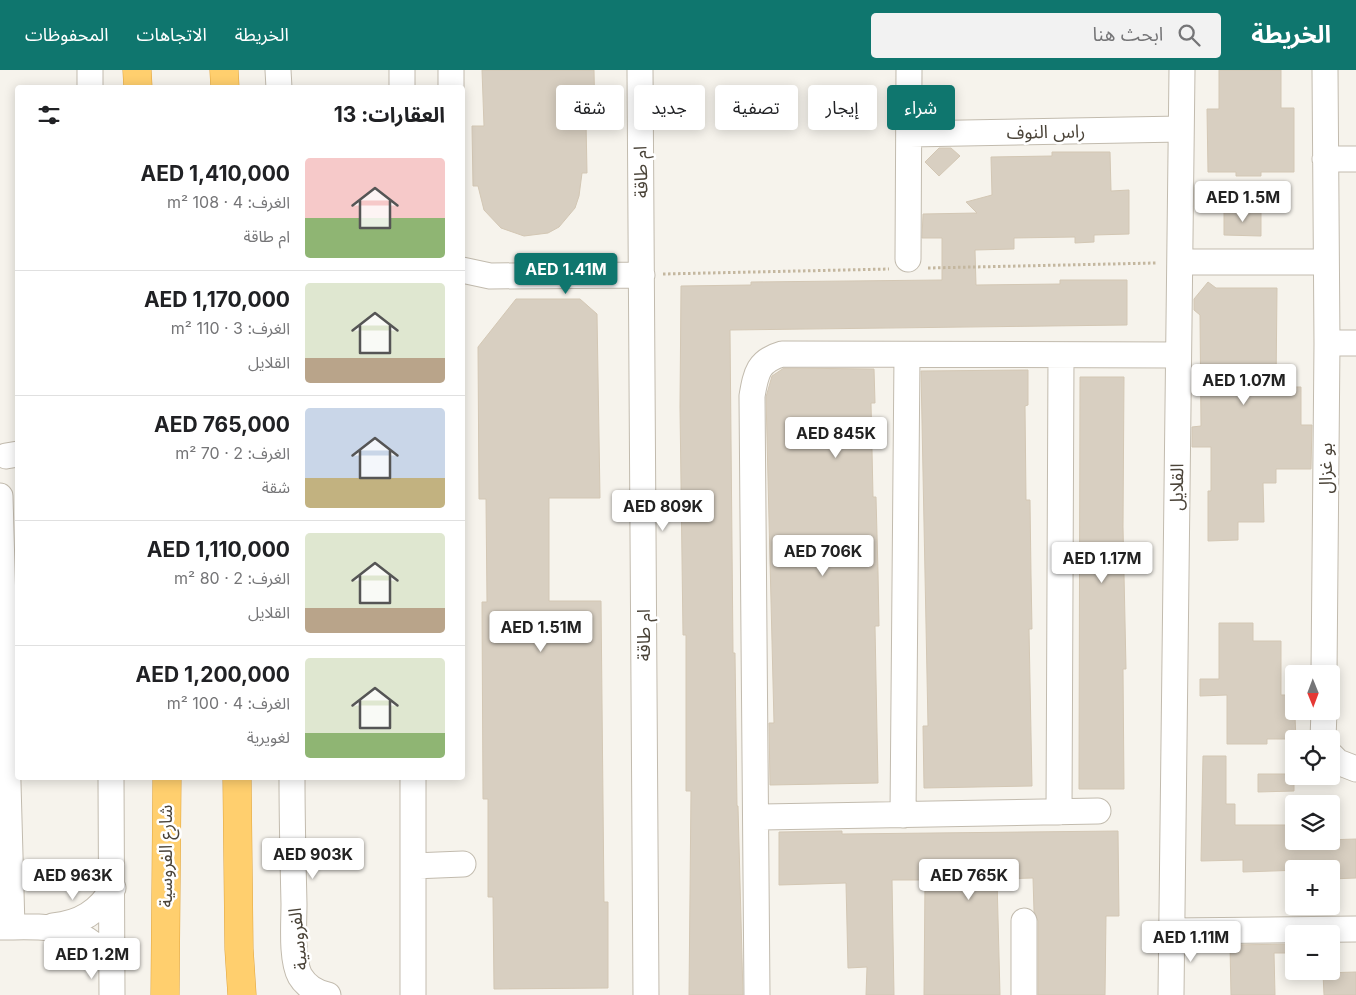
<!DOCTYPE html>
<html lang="ar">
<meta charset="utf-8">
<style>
:root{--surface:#fff;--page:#f2f2f2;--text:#202124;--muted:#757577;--line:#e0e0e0;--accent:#0f766e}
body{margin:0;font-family:Inter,"Noto Sans Arabic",sans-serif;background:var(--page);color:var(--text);direction:rtl;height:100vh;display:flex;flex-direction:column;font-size:19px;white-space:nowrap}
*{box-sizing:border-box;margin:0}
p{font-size:16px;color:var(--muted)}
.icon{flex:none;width:28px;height:28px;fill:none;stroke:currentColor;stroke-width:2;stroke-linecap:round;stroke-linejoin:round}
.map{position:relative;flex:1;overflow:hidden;direction:ltr}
.panel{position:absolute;left:15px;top:15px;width:450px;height:695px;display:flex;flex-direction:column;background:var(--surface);border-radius:5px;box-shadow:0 2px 12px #0003;direction:rtl}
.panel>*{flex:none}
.banner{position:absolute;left:480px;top:15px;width:475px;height:45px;direction:rtl;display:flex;gap:10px}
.needle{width:32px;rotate:179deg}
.controls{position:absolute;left:1285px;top:595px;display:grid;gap:10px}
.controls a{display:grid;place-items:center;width:55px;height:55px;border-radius:5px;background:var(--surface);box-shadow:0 2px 12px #0003;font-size:25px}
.price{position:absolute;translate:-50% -42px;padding:0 11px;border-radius:5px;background:#fff;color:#222;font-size:16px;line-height:32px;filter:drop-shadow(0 1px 2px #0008)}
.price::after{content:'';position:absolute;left:50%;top:30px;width:15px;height:11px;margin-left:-8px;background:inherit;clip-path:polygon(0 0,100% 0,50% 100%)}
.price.selected{background:var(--accent);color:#fff}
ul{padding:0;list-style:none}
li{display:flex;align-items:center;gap:15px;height:125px;padding:0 20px}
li+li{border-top:1px solid var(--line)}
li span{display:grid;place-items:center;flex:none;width:140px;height:100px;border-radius:5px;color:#555}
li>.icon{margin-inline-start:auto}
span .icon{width:60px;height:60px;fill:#fffc;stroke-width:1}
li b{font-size:21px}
h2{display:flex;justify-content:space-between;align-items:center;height:60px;padding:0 20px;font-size:21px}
.chip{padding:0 18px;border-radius:5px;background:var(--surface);box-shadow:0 2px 12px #0003;font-size:18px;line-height:45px}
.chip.selected{background:var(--accent);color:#fff}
header{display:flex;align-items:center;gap:30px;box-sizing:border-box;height:70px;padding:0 25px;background:var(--accent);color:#fff}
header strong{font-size:24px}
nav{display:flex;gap:28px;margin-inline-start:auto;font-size:18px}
.search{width:350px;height:45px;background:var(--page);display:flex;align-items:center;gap:12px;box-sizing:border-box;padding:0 18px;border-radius:5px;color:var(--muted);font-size:19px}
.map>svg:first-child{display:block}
.building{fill:#d8cfc1;stroke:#d3c7b4}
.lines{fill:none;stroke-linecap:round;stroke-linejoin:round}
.minor-casing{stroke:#c2bbae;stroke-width:27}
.highway-casing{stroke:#e0a43c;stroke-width:29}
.path{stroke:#c4b79f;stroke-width:3;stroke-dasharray:2.5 2.5;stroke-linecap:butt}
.minor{stroke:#fff;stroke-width:25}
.highway{stroke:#ffcf6e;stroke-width:28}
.labels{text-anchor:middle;stroke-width:5;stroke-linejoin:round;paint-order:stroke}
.street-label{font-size:18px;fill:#4b4439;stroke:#fff}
</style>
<header>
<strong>الخريطة</strong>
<div class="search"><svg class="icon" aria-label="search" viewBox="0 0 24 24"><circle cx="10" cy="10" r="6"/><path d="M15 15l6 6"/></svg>ابحث هنا</div>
<nav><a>الخريطة</a><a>الاتجاهات</a><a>المحفوظات</a></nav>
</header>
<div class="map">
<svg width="1356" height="925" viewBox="0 0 1356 925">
<rect width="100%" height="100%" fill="#f6f3ec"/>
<path class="building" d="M482,0H594L595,52H586L587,103H582L579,126L575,138L559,157L548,163L524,166L501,158L484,140L478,116H473L472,56H484Z
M1219,0H1281V38H1294V102H1261V106H1236V102H1208L1207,39H1219Z
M939,78H951L960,86L939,106L925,92Z
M1052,82H1110L1111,121L1129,120V164L1094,165V172L1075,173V167L1014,168V179L975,180L976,215L1060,214V210H1127V255L730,260L733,583H735L737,736H738L743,925H689L691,721H686V565H683L680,337L681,216L751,215V212L942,210V168H922L923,144L977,143L966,132L992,125L991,87L1052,86Z
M1224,140L1261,141V166L1224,165Z
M1208,212L1216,218H1277L1276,317H1301V355H1312L1311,399H1276V413H1263L1264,452H1238V470L1208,471V421H1211V377H1192V357L1201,356L1200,245L1194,240V229Z
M516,229H580L597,244L600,428H549V531H601L604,832H608V918L494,919L493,827H488V729H483L482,532H487L486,429H479L478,277Z
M784,298L874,299L875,333H871L873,427H876L878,502L879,556H875L878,713L770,715L769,653H774L766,327L772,306Z
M1028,300V335L1025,336L1026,430H1030L1031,505L1032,559H1029L1032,716L924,718L923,656H928L921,301Z
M1080,307H1124L1123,457L1126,599H1123L1124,719H1079Z
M1219,553H1253V571H1281V625H1294L1296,669H1267V674H1227V625L1200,626V609H1219Z
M1203,686H1226V734H1235V755H1294V771L1356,769V808L1331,809V799L1243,802V790L1201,791Z
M1258,704H1294V721L1258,722Z
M842,761V764L1118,761L1119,846H1106L1105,925H1038V851L1034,841L1033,808L997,809L1000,925H924L925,810H892L894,925H866L867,897L848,898L846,813L779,815V762Z
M1294,874V883H1274L1275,925H1231L1230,875Z
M1356,902V925H1324L1323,903Z"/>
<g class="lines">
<g class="minor-casing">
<path id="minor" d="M90,0V18
M278,0L279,18
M402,0V18
M451,0V18
M640,0L646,925
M910,64L1181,59
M1325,89H1356
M908,189L909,0
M1180,192H1325
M462,200L490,206L642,205
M1327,273H1356
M6,386L18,384
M0,426L12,857
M1324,604L1327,273L1325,0
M1323,669L1324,641
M1331,685L1338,692L1356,699
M111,708L112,925
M292,708C292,750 293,792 294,834C294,853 291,889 300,906C306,916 317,923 328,925
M413,708V925
M1059,742L1061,286
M903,745L907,285
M756,747L1098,741
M413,796L463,794
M53,856C80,853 99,842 113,818
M0,857C47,857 83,852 112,895
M1172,861L1356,859
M757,925L752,326C756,303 758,291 782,284L1178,285
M1024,925V851
M1171,925L1182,0"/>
</g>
<g class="highway-casing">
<path id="highway" d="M137,0L138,18
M224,0L225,18
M237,708L239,879L242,925
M165,925L167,708"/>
</g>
<path class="path" d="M928,198L1156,193
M663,204L889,199"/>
<use href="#minor" class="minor"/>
<use href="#highway" class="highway"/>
</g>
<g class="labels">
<g class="street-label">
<text transform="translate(1046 62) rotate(-1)" y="6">راس النوف</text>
<text transform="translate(641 102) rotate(-91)" y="6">ام طاقة</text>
<text transform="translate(1326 398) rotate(-90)" y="6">بو غزال</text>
<text transform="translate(1177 417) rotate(-89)" y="6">القلايل</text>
<text transform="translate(644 565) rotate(-90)" y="6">ام طاقة</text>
<text transform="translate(166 786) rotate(-90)" y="6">شارع الفروسية</text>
<text transform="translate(298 869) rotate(-96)" y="6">الفروسية</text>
</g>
</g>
</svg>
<div class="controls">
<a><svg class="needle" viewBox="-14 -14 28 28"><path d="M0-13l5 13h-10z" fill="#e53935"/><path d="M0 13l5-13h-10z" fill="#757577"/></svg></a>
<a><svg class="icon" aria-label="locate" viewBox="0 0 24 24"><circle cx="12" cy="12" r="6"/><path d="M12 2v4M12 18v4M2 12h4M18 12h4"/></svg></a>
<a><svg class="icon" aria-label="layers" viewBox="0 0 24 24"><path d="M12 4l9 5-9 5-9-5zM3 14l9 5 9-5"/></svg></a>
<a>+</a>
<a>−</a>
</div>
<b class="price" style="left:1243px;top:153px">AED 1.5M</b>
<b class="price selected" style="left:566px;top:225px">AED 1.41M</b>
<b class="price" style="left:1244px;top:336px">AED 1.07M</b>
<b class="price" style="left:836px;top:389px">AED 845K</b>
<b class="price" style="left:663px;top:462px">AED 809K</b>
<b class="price" style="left:823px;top:507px">AED 706K</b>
<b class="price" style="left:1102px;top:514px">AED 1.17M</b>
<b class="price" style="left:541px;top:583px">AED 1.51M</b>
<b class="price" style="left:313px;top:810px">AED 903K</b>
<b class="price" style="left:73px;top:831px">AED 963K</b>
<b class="price" style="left:969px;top:831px">AED 765K</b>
<b class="price" style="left:1191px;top:893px">AED 1.11M</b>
<b class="price" style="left:92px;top:910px">AED 1.2M</b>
<div class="banner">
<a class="chip selected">شراء</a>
<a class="chip">إيجار</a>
<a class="chip">تصفية</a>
<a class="chip">جديد</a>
<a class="chip">شقة</a>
</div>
<section class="panel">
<h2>العقارات: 13<svg class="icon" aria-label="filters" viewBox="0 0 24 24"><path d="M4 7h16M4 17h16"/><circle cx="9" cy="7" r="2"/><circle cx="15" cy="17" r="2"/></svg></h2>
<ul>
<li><span style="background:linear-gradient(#f6c9c9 60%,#8fb573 0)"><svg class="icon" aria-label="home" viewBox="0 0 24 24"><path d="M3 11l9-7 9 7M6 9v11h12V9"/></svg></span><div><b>AED 1,410,000</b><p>الغرف: 4 · 108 m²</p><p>ام طاقة</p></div></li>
<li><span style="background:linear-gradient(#dfe7d0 75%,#b9a48a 0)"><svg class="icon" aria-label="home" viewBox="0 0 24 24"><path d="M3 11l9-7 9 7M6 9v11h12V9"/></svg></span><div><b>AED 1,170,000</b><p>الغرف: 3 · 110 m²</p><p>القلايل</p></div></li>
<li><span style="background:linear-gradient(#c9d6e8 70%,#c2b280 0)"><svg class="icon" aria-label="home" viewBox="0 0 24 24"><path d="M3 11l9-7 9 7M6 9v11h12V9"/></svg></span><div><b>AED 765,000</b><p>الغرف: 2 · 70 m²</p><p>شقة</p></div></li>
<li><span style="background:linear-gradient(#dfe7d0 75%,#b9a48a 0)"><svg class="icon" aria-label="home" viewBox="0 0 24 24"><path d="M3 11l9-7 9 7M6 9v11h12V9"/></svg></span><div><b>AED 1,110,000</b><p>الغرف: 2 · 80 m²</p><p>القلايل</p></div></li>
<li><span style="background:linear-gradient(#dfe7d0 75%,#8fb573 0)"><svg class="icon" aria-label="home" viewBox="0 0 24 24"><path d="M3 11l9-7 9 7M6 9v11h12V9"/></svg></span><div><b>AED 1,200,000</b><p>الغرف: 4 · 100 m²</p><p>لغويرية</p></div></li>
</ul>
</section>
</div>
